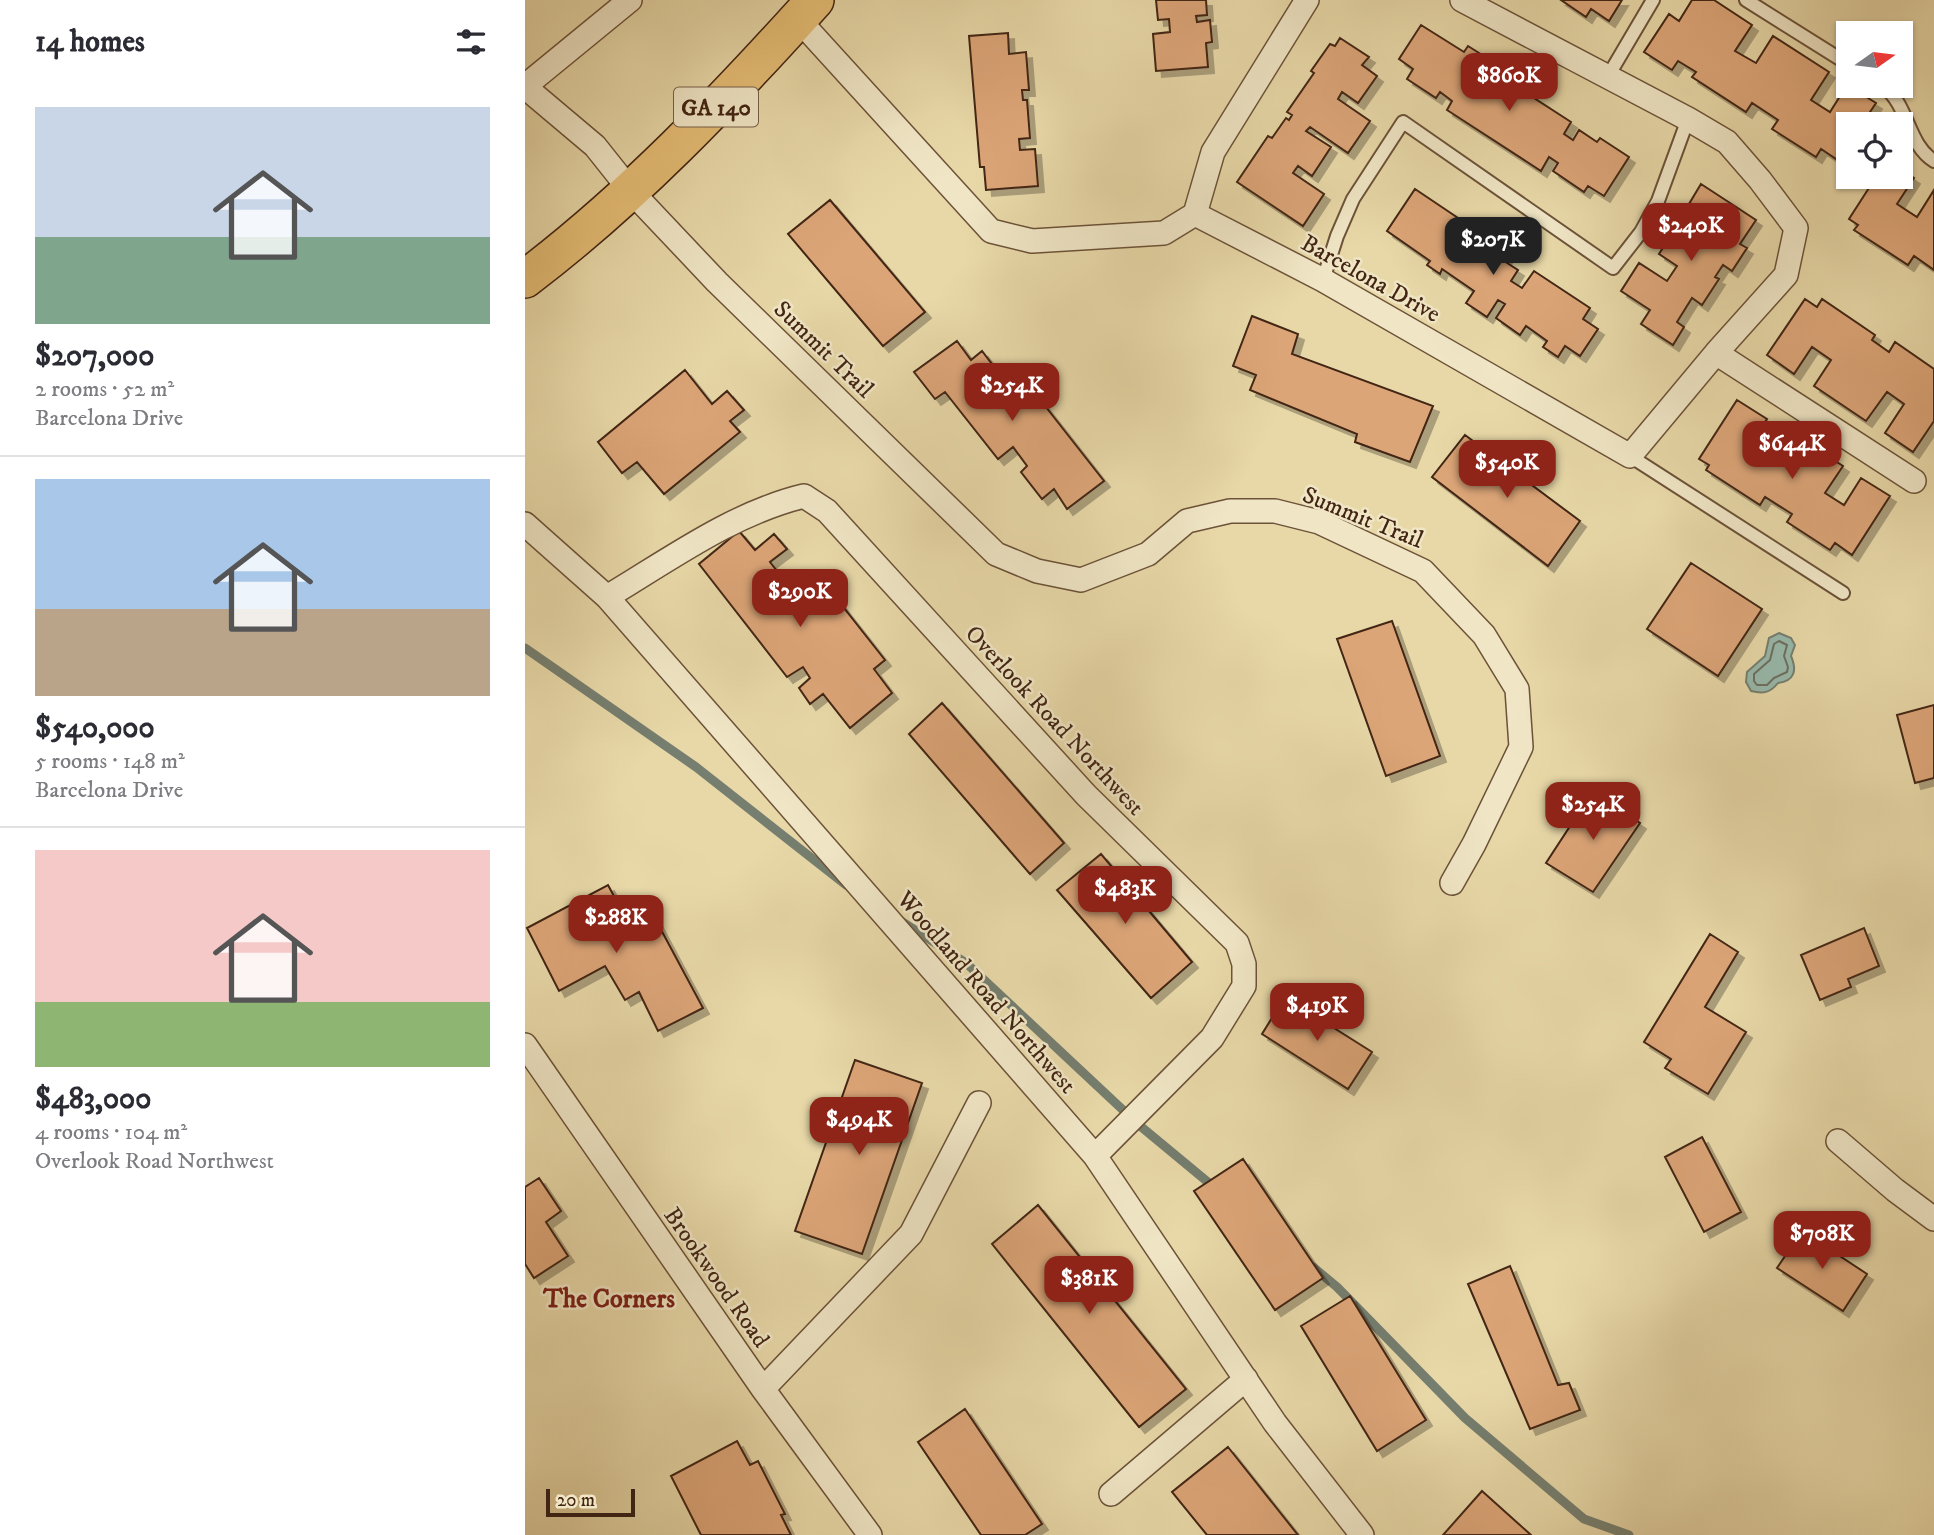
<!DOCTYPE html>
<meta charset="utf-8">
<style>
:root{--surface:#fff;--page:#f7f7f7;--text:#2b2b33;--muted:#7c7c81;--line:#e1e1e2;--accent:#8f2418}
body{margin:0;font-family:"IM FELL DW Pica",serif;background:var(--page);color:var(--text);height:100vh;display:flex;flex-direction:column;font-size:26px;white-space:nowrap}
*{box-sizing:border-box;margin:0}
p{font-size:23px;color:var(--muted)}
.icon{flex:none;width:38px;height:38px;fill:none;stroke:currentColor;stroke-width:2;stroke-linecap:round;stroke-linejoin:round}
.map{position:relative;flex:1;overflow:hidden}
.panel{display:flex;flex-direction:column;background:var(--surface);width:525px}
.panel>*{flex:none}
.needle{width:46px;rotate:76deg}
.fabs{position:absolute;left:1311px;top:21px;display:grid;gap:14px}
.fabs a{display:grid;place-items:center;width:77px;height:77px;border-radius:0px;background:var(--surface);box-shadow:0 2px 5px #0004;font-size:35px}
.scale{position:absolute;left:21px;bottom:18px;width:89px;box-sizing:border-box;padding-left:7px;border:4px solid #422513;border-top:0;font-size:19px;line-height:24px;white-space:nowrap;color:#422513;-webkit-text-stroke:5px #f0e6c6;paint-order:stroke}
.price{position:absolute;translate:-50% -60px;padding:0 16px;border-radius:14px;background:var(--accent);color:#fff;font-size:23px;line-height:46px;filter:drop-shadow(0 2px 4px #0008)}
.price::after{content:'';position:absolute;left:50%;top:42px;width:21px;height:16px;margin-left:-10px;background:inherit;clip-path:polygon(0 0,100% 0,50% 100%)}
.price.current{background:#222;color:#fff}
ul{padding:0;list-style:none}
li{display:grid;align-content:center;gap:14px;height:371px;padding:0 35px}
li+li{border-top:2px solid var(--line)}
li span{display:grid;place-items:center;height:217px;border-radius:0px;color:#555}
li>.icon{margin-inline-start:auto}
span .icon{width:126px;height:126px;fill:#fffc;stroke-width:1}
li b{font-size:30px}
h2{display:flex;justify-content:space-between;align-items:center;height:84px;padding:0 35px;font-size:30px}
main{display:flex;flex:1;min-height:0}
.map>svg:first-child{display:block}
.water{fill:#97b9ac;stroke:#757e6f;stroke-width:2}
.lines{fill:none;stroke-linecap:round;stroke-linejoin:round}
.shore{stroke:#6c6f60;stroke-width:2}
.stream{stroke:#757e6f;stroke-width:9}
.building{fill:#dca578;stroke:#422513;stroke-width:2;filter:url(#shadow)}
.service-casing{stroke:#6c5238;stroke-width:16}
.minor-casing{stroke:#6c5238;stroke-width:26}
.primary-casing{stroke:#422513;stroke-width:40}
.service{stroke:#f0e6c6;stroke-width:12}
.minor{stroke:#f0e6c6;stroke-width:23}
.primary{stroke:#e4bc74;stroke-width:37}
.labels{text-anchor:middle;stroke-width:5;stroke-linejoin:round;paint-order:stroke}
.shield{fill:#f0e6c6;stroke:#765f49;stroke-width:2}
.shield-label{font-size:23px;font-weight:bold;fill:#422513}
.street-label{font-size:24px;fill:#422513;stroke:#f0e6c6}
.neighbourhood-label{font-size:26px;font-weight:bold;fill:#7a1f14;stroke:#f0e6c6}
</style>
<main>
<section class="panel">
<h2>14 homes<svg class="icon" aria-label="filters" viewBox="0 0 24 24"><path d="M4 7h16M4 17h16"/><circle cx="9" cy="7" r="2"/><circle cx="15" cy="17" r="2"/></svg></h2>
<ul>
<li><span style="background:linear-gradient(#c9d6e8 60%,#7fa58c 0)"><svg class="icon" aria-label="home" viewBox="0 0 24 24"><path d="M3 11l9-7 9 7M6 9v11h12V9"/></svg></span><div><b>$207,000</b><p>2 rooms · 52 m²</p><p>Barcelona Drive</p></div></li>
<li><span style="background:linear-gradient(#a9c7e8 60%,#b9a48a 0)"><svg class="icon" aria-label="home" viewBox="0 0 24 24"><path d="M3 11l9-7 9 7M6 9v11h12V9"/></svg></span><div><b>$540,000</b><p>5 rooms · 148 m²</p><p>Barcelona Drive</p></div></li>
<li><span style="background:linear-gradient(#f6c9c9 70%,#8fb573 0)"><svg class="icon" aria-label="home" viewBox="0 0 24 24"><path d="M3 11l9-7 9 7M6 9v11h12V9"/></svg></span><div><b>$483,000</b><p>4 rooms · 104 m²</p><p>Overlook Road Northwest</p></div></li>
</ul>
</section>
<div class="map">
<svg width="1409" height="1535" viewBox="0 0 1409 1535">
<defs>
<filter id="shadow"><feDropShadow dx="6" dy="6" stdDeviation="0" flood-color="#0004"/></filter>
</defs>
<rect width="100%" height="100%" fill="#e8d8a8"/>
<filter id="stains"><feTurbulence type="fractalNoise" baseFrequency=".00286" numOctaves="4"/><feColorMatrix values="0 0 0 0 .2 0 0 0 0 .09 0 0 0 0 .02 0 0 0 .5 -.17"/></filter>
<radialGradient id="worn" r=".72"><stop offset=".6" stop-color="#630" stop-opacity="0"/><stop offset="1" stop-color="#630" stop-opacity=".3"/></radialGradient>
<path class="water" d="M1254,633L1266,638L1270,645L1266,656C1272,670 1270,681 1253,683C1245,693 1238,694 1226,691L1221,682L1222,672L1240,656L1244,638Z"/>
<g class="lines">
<path class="shore" d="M1254,641L1262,645L1259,656L1263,667L1262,672L1249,678L1242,685H1232L1229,681V674L1245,660L1249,644Z"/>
<path class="stream" d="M0,648L171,767L321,885
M376,921L441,963L614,1125L690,1188
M788,1267L812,1287L940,1418L1059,1519L1104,1535"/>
</g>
<path class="building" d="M631,0H681L682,15L671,16L672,22L685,20L687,42L681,43L683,67L631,71L628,34L645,32L644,19L633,20Z
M1036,0H1097L1084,21L1066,9L1061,17Z
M1167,0H1189L1227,25L1210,51L1231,63L1248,36L1304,72L1286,100L1305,112L1322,85L1351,103L1337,124H1323V147L1314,161L1296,149L1291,157L1247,129L1253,120L1227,103L1221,112L1167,77L1171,72L1153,61L1147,70L1119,52L1144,14L1154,21Z
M896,25L939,52L943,46L962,58L958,65L1046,122L1039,134L1048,140L1054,130L1072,142L1075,138L1104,157L1079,196L1063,186L1059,192L1028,171L1033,163L1024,157L1016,171L922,110L927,101L915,92L911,98L882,79L888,69L874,59Z
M483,33L484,54L501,52L504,90H497L498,100H502L505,138L494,139L495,150L510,149L513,186L461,190L459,167H455L444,36Z
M815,38L844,57L837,65L852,76L833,103L817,92L813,99L845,121L823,153L785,127L781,131L806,147L787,176L773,166L768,173L799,194L778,226L712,182L743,136L747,138L761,118L764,120L767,115L762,112L789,73L786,71L805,44L810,46Z
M1376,169L1389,178L1372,204L1392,217L1409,190V270L1389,256L1383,265L1329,230L1333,225L1324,219L1351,177H1376Z
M1176,184L1231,220L1215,244L1222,248L1207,271L1198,265L1190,277L1194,279L1177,305L1167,298L1152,322L1159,327L1148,345L1116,324L1125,310L1096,291L1114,263L1142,281L1152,266L1134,254L1151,227L1178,244L1185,232L1158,214Z
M890,189L945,226L935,240L946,247L953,236L982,255L979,261L993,270L986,281L997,288L1009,271L1065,308L1058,319L1073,329L1055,356L1040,346L1033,357L1018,347L1022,341L1001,326L995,335L971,318L980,304L973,300L962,317L941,303L949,291L917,269L915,274L902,265L905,261L862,231Z
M305,200L400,312L358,346L263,234Z
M1280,299L1292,307L1297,299L1350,335L1347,340L1364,352L1370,342L1409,369V421L1388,452L1360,433L1379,404L1362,392L1341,421L1289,386L1306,360L1287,347L1269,374L1242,355Z
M727,316L773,334L767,354L908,406L885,462L830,442L832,434L725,390L731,375L708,366Z
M432,341L446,360L457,351L489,393L502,383L579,481L542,509L529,489L517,499L496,472L502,466L488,447L473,459L420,392L410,399L389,372Z
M160,370L187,404L202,391L219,410L205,421L215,432L139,494L112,462L97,473L73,442Z
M1212,400L1242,419L1225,445L1244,457L1262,430L1318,466L1300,493L1319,505L1336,478L1365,496L1327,555L1310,543L1305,550L1262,522L1267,514L1240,497L1235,505L1181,470L1184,465L1174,459Z
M940,435L1055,521L1023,566L907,477Z
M214,531L230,550L249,534L262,549L245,562L281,608L304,589L360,660L349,669L367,693L325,728L298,694L285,704L274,688L285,678L278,667L262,677L174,564Z
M1166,563L1237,609L1193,676L1122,629Z
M867,621L915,756L861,776L812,639Z
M417,703L539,843L505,874L384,734Z
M1409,705V778L1390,783L1372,715Z
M1068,791L1115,823L1068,892L1021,863Z
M576,854L667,962L626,998L532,890Z
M83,885L104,924L126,911L178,1008L133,1031L114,992L100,1000L80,966L34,991L2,928Z
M1339,928L1354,966L1323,979L1326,987L1295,1000L1276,955Z
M1185,934L1213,952L1180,1007L1221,1032L1183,1094L1140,1068L1146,1059L1119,1042Z
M760,997L847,1052L823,1089L737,1034Z
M330,1060L397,1083L337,1254L270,1231Z
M1177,1137L1216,1212L1179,1232L1140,1157Z
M718,1159L798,1278L750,1310L669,1191Z
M14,1178L36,1211L21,1222L43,1256L9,1278L0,1264V1187Z
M513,1205L661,1389L614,1427L467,1244Z
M1277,1231L1342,1274L1318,1311L1252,1268Z
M985,1266L1033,1385L1044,1383L1055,1410L1005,1429L943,1284Z
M825,1296L901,1420L852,1451L776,1326Z
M440,1409L517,1524L500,1535H456L393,1442Z
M212,1441L225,1465L233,1461L260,1514L256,1515L266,1535H176L146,1476Z
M703,1447L773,1535H682L647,1492Z
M957,1491L1006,1535H918Z"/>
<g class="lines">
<g class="service-casing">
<path id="service" d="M1221,0L1323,64
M1082,78L1128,0
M1358,86C1384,105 1382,144 1409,161
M798,280L812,236L828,199L878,122L1088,268L1116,232L1133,201L1163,119
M1105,456L1318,593"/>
</g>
<g class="minor-casing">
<path id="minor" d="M273,19L466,231L507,241L639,233L670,214
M0,86L105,0
M0,87L70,146L105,190L192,282L471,554L512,571L556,580L623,554L662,521L705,511H750L794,522L898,571L959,635L992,689L996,747L949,844L927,883
M670,214L798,280L1105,456L1191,353L1261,275L1271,228L1235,180L1202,142L1163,119L937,0
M670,214L688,152L782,0
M1191,353L1389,481
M0,524L82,597L570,1156L750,1423L837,1535
M82,597C144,560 208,513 279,496L302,511L561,795L712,943L719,964V986L687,1038L570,1156
M0,1045L238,1389L345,1535
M1313,1141L1370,1190L1409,1219
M238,1389L386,1234L454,1103
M586,1494L721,1379"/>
</g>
<g class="primary-casing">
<path id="primary" d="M0,279C107,198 200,100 290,0"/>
</g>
<use href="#service" class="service"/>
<use href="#minor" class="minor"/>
<use href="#primary" class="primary"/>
</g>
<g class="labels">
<rect class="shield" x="149" y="87.5" width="84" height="39" rx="5"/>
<g class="shield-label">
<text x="191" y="115">GA 140</text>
</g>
<g class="street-label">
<text transform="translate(846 278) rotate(29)" y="8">Barcelona Drive</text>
<text transform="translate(299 349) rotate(44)" y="8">Summit Trail</text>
<text transform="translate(838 517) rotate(22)" y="8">Summit Trail</text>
<text transform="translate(530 720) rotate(47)" y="8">Overlook Road Northwest</text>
<text transform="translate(462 992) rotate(49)" y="8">Woodland Road Northwest</text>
<text transform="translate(192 1277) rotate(55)" y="8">Brookwood Road</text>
</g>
<g class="neighbourhood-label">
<text x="84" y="1307">The Corners</text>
</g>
</g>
<rect width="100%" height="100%" filter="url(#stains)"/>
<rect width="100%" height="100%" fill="url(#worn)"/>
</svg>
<div class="fabs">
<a><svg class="needle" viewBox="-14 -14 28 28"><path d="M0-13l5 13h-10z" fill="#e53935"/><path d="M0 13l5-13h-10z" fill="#7c7c81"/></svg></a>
<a><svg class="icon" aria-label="locate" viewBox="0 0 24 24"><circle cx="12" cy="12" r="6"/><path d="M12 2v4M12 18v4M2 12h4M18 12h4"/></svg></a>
</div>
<div class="scale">20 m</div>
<b class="price" style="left:984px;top:113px">$860K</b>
<b class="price" style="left:1166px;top:263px">$240K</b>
<b class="price current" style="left:968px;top:277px">$207K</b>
<b class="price" style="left:487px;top:423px">$254K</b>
<b class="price" style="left:1267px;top:481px">$644K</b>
<b class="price" style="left:982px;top:500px">$540K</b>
<b class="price" style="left:275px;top:629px">$290K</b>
<b class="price" style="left:1068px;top:842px">$254K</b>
<b class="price" style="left:600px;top:926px">$483K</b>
<b class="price" style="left:91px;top:955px">$288K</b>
<b class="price" style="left:792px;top:1043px">$419K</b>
<b class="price" style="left:334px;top:1157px">$494K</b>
<b class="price" style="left:1297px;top:1271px">$708K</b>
<b class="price" style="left:564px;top:1316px">$381K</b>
</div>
</main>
